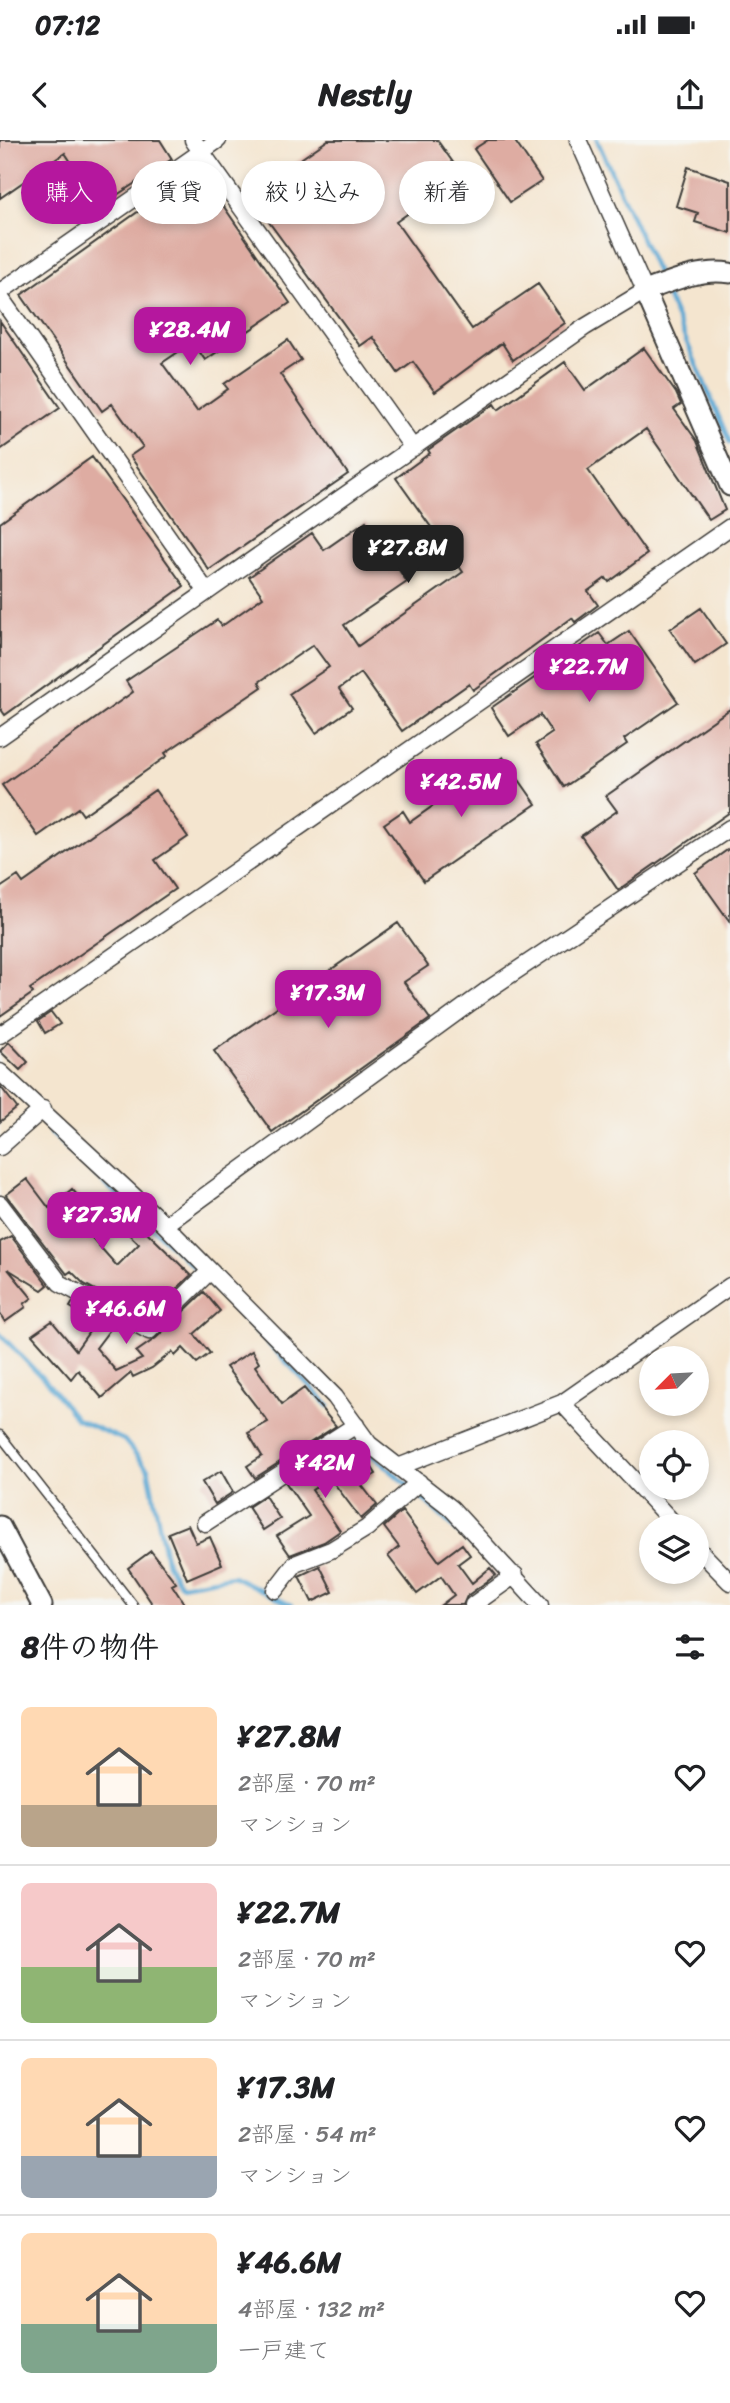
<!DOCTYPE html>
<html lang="ja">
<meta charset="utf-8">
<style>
:root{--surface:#fff;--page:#f6f6f6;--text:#202124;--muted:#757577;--line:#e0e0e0;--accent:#b5179e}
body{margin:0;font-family:Sriracha,"Klee One",sans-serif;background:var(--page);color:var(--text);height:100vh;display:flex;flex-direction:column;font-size:26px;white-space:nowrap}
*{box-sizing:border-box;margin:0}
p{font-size:23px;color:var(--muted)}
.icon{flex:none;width:38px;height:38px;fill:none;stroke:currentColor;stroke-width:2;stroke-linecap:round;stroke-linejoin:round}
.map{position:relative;height:1465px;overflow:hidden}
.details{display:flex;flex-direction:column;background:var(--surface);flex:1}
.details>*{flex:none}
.guide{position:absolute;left:21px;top:21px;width:690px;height:63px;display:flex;gap:14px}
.needle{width:46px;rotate:246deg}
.fabs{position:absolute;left:639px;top:1206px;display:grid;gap:14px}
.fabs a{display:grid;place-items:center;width:70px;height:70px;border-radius:50%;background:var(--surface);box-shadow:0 4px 10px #0003;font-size:35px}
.price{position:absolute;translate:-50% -60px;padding:0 16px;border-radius:14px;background:var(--accent);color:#fff;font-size:23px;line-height:46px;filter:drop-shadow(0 2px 4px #0008)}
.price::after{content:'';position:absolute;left:50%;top:42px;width:21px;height:16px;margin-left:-10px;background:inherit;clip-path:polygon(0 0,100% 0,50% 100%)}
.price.active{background:#222;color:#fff}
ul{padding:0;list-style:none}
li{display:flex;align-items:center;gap:21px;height:175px;padding:0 21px}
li+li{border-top:2px solid var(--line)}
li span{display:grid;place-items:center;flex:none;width:196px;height:140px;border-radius:10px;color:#555}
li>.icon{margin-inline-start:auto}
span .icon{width:84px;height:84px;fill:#fffc;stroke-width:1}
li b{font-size:30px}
h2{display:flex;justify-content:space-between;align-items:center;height:84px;padding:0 21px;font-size:30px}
.pill{padding:0 24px;border-radius:32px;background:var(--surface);box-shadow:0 4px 10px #0003;font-size:24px;line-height:63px}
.pill.active{background:var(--accent);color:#fff}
.status{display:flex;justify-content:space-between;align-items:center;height:49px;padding:0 35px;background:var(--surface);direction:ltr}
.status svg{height:19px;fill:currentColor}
header{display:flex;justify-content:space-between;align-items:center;height:91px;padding:0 21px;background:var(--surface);font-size:32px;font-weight:800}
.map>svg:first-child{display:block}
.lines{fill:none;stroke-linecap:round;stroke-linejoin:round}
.stream{stroke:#5aa7d3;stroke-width:4.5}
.building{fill:#deaca2}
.service-casing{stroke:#3c3a37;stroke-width:11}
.minor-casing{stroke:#3c3a37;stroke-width:19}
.tertiary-casing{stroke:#3c3a37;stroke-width:23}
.service{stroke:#fff;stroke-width:8}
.minor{stroke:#fff;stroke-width:16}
.tertiary{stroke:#fff;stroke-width:19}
</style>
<div class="status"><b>07:12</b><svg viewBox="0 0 49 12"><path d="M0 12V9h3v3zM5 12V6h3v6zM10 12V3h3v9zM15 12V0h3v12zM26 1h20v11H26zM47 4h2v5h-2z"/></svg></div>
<header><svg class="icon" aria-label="back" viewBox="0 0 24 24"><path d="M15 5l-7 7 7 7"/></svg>Nestly<svg class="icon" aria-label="share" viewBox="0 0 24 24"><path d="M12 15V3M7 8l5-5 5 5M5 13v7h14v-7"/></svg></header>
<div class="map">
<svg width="730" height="1465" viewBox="0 0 730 1465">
<rect width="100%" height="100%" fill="#f6f6f2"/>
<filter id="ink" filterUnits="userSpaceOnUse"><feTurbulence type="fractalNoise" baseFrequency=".0143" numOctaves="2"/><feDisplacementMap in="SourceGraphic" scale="14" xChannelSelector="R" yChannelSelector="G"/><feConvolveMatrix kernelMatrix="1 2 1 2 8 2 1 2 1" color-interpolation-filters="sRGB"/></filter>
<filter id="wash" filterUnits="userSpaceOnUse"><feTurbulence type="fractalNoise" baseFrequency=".00686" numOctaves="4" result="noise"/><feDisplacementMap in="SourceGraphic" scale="28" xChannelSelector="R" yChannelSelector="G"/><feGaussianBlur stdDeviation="1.57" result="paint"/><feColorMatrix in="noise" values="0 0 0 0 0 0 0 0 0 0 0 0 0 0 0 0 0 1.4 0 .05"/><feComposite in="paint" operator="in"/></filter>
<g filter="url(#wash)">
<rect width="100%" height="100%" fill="#f4e5cf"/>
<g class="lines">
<path class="stream" d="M597,0L660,139
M665,151L730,303
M50,992L197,1130
M211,1145L329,1266
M0,1194L51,1247L76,1279L124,1300L148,1329L167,1424L181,1445L233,1436L291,1465
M356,1302L409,1346
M416,1352L491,1423"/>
</g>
<g id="blocks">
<path class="building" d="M0,0H160L172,19L100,66L65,13L0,58Z
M328,0H437L462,35L396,82L472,189L538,144L565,183L513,220L502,203L435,252L413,222L398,233L373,197L360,206L249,55Z
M488,0H514L542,41L510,62L474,9Z
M688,27L730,41V93L695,82L698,73L676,66Z
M198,29L290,163L205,220L193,202L162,223L197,271L228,249L224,244L288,200L301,220L280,234L348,334L209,430L130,316L143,307L112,264L102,271L21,155Z
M0,181L60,268L0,310Z
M644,208L676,253L681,264L674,269L697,301L725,370L709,380L646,289L588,330L647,414L609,442L606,438L588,451L598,465L575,482L572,478L473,550L469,544L402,591L361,533L339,549L352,568L316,593L289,554L329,527L313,505L259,542L262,547L165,613L167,616L83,675L78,668L38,696L2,645L133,552L126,541L217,480L222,486L263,457L249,437L312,393L324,410L366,381L407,442L344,485L358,506L463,432L396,338L430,313L428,310L494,264L498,270L565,222L585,250Z
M92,317L184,446L5,575L0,568V383Z
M701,468L726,504L695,525L670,489Z
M629,491L678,562L624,599L627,604L564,647L536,604L552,593L540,575L509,596L491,568L599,493L608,505Z
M730,569V672L618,750L581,696L617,671L606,656Z
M503,617L536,664L424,741L384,684L403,671L410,682Z
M155,650L188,697L155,720L175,749L30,849L33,853L0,876V748L18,736L23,743Z
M730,708V782L695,733Z
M398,783L428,826L404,842L430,879L272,992L214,911Z
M51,872L60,884L45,893L38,881Z
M9,902L28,922L20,930L0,911Z
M0,946L17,968L0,982Z
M27,1039L49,1068L72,1049L83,1062L70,1073L117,1126L139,1104L104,1070L114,1060L191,1135L147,1178L84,1144L71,1131L67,1134L6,1055Z
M11,1096L48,1145L42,1150L8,1129L32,1158L24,1164L26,1167L5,1182L0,1174V1102Z
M204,1152L220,1171L194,1194L210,1213L197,1223L183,1208L175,1216L172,1212L152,1228L133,1237L131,1233L102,1258L78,1230L71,1239L32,1195L52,1181L76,1210L96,1182L70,1167L73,1162L114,1184L96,1208L116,1231L142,1219L136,1212L156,1198Z
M252,1211L259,1223L255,1226L282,1264L304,1248L336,1286L255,1338L247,1326L262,1316L248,1293L268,1282L226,1227Z
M346,1304L349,1310L341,1313L353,1334L369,1323L376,1334L360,1343L377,1365L361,1379L330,1338L312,1350L340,1391L324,1402L290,1415L277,1396L309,1376L286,1343Z
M221,1331L233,1352L215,1364L202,1342Z
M265,1356L280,1379L263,1390L248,1367Z
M402,1371L439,1421L462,1404L470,1415L458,1424L472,1443L490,1428L496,1435L467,1456L463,1465H441L454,1455L441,1436L417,1454L388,1416L399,1407L384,1387Z
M188,1385L196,1403L210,1397L222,1424L187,1439L168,1393Z
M151,1411L176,1443L172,1445L185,1465H153L128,1428Z
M320,1426L333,1452L312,1462L299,1436Z"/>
</g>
</g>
<g filter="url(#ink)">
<use href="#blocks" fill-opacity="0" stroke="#3c3a37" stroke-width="2"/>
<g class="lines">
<g class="service-casing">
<path id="service" d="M0,1295L133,1465"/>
</g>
<g class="minor-casing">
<path id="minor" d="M193,0L413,308
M0,152L218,0
M0,157L207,452
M0,597L585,187L645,151L578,0
M0,895L730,387
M0,932L165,1085L335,1257L369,1304L451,1368L540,1465
M0,1007L43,969
M0,1064L60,1143L149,1191L210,1131
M165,1085L489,849L730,688
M562,1263L676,1386
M398,1327L562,1263L730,1146
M205,1383L356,1285
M696,1407L730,1442
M275,1450L295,1424L331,1410L367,1388L419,1342
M473,1465L515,1435"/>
</g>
<g class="tertiary-casing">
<path id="tertiary" d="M730,133C701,128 672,141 645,151L730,346
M0,1386L42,1465"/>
</g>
<use href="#service" class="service"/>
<use href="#minor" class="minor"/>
<use href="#tertiary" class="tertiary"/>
</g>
</g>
</svg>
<div class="fabs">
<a><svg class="needle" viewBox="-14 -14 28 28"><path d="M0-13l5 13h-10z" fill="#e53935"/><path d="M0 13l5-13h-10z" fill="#757577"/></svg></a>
<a><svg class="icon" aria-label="locate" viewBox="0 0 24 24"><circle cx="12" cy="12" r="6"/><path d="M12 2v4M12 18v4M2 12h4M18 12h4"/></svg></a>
<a><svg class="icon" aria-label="layers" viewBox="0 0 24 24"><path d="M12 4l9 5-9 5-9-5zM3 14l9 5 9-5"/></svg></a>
</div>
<b class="price" style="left:190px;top:227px">¥28.4M</b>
<b class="price active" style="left:408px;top:445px">¥27.8M</b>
<b class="price" style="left:589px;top:564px">¥22.7M</b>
<b class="price" style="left:461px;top:679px">¥42.5M</b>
<b class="price" style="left:328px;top:890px">¥17.3M</b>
<b class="price" style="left:102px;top:1112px">¥27.3M</b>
<b class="price" style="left:126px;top:1206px">¥46.6M</b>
<b class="price" style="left:325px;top:1360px">¥42M</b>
<div class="guide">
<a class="pill active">購入</a>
<a class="pill">賃貸</a>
<a class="pill">絞り込み</a>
<a class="pill">新着</a>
</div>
</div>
<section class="details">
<h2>8件の物件<svg class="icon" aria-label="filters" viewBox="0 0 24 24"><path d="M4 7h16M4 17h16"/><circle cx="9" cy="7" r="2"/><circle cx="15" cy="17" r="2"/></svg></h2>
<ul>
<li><span style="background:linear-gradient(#ffd9b3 70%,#b9a48a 0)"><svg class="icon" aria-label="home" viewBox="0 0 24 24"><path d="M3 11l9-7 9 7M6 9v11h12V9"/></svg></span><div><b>¥27.8M</b><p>2部屋 · 70 m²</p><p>マンション</p></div><svg class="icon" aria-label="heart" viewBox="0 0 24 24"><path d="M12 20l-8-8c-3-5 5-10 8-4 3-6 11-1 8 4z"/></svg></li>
<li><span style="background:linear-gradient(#f6c9c9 60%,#8fb573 0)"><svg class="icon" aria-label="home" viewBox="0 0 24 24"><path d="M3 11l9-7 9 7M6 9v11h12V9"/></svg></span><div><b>¥22.7M</b><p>2部屋 · 70 m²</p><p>マンション</p></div><svg class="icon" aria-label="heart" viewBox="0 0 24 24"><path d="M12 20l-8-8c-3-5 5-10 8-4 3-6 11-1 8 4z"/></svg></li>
<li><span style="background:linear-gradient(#ffd9b3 70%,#9aa5b1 0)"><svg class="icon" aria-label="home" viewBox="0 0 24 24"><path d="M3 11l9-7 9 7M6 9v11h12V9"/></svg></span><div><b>¥17.3M</b><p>2部屋 · 54 m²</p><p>マンション</p></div><svg class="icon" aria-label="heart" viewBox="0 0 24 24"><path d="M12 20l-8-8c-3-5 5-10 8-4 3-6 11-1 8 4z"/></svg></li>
<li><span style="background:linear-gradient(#ffd9b3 65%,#7fa58c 0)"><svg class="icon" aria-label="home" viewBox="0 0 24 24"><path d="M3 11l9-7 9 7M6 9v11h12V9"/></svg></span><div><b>¥46.6M</b><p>4部屋 · 132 m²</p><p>一戸建て</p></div><svg class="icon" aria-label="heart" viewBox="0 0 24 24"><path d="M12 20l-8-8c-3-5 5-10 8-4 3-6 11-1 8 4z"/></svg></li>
</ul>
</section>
